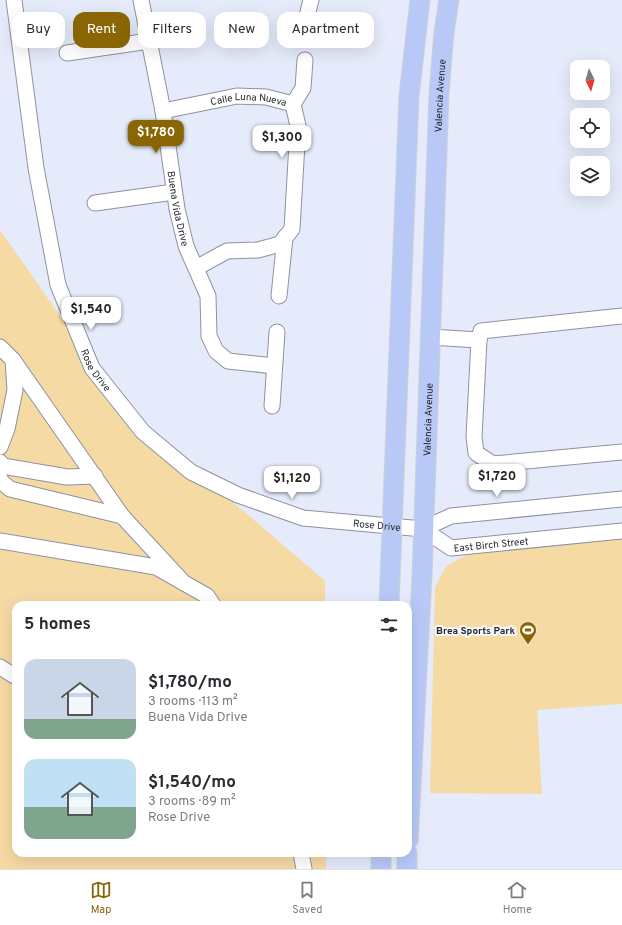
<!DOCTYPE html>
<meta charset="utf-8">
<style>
:root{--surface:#fff;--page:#f7f7f7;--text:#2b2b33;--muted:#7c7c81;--line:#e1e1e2;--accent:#8a6503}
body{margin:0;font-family:Overpass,sans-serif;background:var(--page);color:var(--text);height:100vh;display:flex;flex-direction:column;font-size:15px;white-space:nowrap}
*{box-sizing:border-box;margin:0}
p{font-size:13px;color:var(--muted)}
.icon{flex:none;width:22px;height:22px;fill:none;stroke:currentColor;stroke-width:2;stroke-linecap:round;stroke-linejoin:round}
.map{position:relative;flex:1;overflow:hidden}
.details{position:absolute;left:12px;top:601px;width:400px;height:256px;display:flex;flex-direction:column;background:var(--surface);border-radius:12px;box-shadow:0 4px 16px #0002}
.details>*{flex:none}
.guide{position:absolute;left:12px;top:12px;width:400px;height:36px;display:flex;gap:8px}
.needle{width:26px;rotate:175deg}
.buttons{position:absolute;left:570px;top:60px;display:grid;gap:8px}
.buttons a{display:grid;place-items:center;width:40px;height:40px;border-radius:8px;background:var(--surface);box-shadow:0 4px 16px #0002;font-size:20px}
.price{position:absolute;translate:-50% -34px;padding:0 9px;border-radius:8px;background:#fff;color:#222;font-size:13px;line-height:26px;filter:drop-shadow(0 1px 2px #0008)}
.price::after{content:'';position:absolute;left:50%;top:24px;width:12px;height:9px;margin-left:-6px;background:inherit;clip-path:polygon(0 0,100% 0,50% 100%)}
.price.selected{background:var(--accent);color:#fff}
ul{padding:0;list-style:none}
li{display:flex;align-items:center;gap:12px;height:100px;padding:0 12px}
li span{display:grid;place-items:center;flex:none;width:112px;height:80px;border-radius:12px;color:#555}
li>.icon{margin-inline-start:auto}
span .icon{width:48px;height:48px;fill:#fffc;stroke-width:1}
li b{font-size:17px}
h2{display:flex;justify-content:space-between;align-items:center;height:48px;padding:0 12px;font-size:17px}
.tag{padding:0 14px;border-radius:12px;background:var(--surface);box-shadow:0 4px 16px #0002;font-size:14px;line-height:36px}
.tag.selected{background:var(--accent);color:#fff}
.tabs{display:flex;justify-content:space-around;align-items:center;height:56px;border-top:1px solid var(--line);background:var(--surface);font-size:11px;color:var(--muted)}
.tabs a{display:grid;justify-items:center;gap:2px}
.tabs .selected{color:var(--accent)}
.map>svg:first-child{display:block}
.green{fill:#f6daa4}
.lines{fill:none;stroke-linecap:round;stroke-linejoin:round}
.minor-casing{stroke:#8d92a0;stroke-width:17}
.major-casing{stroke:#cfd0d1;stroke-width:21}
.minor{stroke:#fff;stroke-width:15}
.major{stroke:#b8c9f8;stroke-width:19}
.labels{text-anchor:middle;stroke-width:4;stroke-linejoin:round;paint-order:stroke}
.street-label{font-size:10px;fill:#27292f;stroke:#f6f8fe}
.poi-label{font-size:10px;font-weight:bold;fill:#27292f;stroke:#f6f8fe;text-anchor:end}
</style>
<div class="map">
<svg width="622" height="869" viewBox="0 0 622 869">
<rect width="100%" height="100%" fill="#e5ebfa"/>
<path class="green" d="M0,230L127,411L325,581V605H16V853H326V869H0Z
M622,538V704L537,710L542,794L430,793L435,587L447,565L469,554Z"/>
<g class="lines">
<g class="minor-casing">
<g id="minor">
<path id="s1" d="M14,0L36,168L58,285L92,368L143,432L191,472L238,495L303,518L423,529L451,516L622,499"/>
<path id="s2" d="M141,0L163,111L177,209L186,246L208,296L209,336L216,351L228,361L274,366"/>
<path d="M307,16L311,0"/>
<path d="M67,53L149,41"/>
<path d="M293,104L303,88L305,60"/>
<path id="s3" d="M163,111L237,96L266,97L293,104L298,126L292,229L280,244L258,250L227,251L196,268"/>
<path d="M95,203L174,192"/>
<path d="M279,296L285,237"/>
<path d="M430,337L479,340L481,331L622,316"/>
<path d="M479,340L474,437L476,453L493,464L622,452"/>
<path d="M0,347L13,360L122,516L184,583"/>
<path d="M272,406L277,332"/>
<path d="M0,447L7,429L15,390L13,360"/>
<path d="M0,462L3,466L67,477L95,476"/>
<path d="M0,478L1,481L10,489L122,516"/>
<path id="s4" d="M423,529L451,548L622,531"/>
<path d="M0,541L156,567L207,596L213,605"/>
<path d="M0,667L16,677"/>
<path d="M301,853L304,869"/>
</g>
</g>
<g class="major-casing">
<g id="major">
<path d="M389,605L409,96L420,0"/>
<path id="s5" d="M408,840L422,576L439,93L444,32L449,0"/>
<path d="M381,869V853"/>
<path d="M407,869V853"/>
</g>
</g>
<use href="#minor" class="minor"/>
<use href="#major" class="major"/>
</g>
<defs>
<g id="stadium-pin" transform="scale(0.9)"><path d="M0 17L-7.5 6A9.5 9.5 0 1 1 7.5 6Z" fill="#8a6503" stroke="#f6f8fe"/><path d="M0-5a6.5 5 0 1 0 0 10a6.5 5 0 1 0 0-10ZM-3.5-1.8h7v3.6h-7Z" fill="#fff"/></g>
</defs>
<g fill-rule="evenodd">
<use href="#stadium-pin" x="528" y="630"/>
</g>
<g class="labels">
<g class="street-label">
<text dy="4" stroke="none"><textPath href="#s5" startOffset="745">Valencia Avenue</textPath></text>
<text dy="4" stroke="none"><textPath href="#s3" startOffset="87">Calle Luna Nueva</textPath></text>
<text dy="4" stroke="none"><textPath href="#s2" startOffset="212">Buena Vida Drive</textPath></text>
<text dy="4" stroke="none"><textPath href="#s1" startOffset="382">Rose Drive</textPath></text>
<text dy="4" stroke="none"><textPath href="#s5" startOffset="421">Valencia Avenue</textPath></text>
<text dy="4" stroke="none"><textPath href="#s1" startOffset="718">Rose Drive</textPath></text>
<text dy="4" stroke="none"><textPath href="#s4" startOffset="74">East Birch Street</textPath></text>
</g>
<g class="poi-label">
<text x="515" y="634">Brea Sports Park</text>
</g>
</g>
</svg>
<div class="buttons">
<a><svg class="needle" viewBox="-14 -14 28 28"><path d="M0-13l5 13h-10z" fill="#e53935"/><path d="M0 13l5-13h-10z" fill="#7c7c81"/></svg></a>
<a><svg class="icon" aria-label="locate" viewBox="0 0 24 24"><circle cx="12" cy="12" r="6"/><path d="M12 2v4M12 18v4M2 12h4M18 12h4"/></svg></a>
<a><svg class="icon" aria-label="layers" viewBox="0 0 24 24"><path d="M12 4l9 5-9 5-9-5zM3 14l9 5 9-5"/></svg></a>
</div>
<b class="price selected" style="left:156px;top:154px">$1,780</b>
<b class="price" style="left:282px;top:159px">$1,300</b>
<b class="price" style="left:91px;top:331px">$1,540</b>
<b class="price" style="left:497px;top:498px">$1,720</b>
<b class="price" style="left:292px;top:500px">$1,120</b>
<div class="guide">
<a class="tag">Buy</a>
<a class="tag selected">Rent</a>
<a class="tag">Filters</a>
<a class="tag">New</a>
<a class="tag">Apartment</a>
</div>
<section class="details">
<h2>5 homes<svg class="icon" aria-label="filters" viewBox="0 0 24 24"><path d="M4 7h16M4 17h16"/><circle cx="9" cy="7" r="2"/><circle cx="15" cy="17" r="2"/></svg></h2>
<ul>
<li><span style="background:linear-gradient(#c9d6e8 75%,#7fa58c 0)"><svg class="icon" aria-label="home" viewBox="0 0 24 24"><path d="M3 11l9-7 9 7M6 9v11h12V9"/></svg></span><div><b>$1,780/mo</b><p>3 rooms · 113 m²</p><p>Buena Vida Drive</p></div></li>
<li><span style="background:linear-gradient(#bfe0f5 60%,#7fa58c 0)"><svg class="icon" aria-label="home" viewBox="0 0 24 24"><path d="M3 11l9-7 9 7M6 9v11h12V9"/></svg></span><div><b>$1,540/mo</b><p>3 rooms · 89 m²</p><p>Rose Drive</p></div></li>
</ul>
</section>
</div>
<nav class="tabs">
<a class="selected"><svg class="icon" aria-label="map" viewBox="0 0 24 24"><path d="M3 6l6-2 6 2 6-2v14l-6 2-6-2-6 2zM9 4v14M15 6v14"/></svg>Map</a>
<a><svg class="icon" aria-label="saved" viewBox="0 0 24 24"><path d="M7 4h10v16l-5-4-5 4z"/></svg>Saved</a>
<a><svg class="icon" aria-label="home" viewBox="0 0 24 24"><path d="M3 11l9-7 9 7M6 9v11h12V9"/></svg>Home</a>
</nav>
